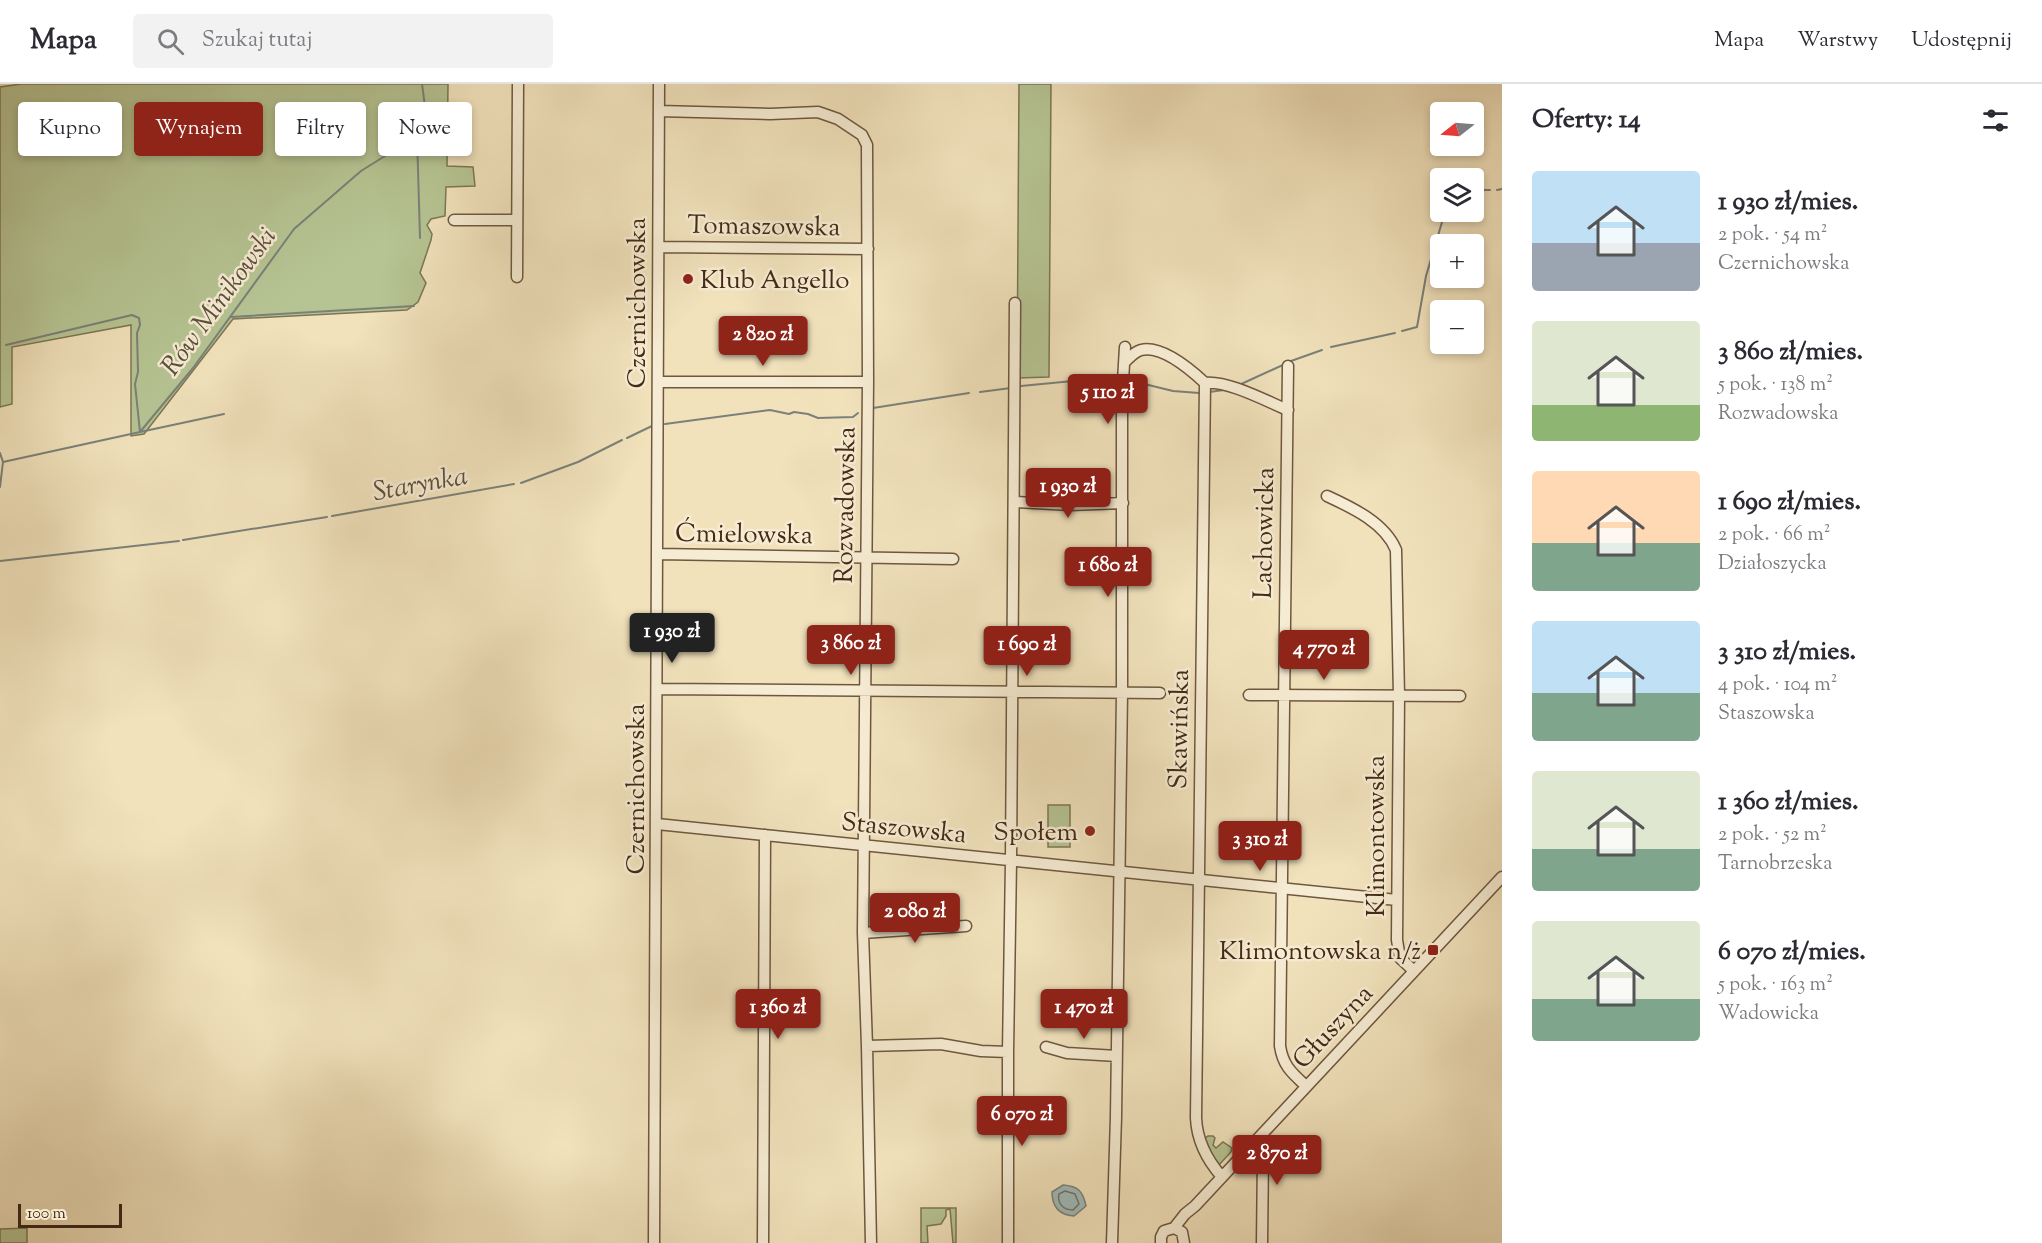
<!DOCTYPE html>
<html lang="pl">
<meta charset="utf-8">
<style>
:root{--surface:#fff;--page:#f2f2f3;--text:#2b2b33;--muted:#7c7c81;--line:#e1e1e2;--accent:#8f2418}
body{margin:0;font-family:"Sorts Mill Goudy",serif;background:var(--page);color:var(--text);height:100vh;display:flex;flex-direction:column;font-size:22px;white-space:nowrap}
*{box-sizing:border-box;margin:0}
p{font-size:20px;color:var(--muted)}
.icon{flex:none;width:33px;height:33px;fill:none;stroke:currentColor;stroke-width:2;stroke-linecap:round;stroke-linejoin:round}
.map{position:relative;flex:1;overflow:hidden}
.panel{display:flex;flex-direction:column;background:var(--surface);width:540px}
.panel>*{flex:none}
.guide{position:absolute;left:18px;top:18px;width:570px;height:54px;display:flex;gap:12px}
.needle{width:39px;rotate:253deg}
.controls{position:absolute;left:1430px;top:18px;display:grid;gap:12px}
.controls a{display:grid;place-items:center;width:54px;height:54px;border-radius:6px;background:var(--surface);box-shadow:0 3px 9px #0003;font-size:30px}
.scale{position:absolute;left:18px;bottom:15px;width:104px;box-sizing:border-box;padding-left:6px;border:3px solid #442915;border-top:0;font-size:16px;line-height:21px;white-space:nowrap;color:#442915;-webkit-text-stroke:4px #f6ecd3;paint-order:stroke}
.price{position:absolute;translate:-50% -51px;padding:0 14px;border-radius:6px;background:var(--accent);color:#fff;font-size:20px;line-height:39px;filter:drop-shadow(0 2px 3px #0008)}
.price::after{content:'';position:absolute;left:50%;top:36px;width:18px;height:14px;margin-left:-9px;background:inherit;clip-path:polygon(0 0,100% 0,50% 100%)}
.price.selected{background:#222;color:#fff}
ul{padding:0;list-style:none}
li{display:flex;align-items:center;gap:18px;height:150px;padding:0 30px}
li span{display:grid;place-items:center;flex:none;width:168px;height:120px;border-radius:6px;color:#555}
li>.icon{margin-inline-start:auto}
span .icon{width:72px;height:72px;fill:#fffc;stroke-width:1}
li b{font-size:26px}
h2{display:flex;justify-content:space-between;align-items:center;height:72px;padding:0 30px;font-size:26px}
.pill{padding:0 21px;border-radius:6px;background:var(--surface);box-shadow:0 3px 9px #0003;font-size:21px;line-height:54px}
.pill.selected{background:var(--accent);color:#fff}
header{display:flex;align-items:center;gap:36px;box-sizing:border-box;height:84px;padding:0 30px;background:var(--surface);border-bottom:2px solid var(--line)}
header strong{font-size:28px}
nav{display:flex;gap:33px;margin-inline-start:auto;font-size:21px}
.search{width:420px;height:54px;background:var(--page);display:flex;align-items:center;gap:15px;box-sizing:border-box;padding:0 21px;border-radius:6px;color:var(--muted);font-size:22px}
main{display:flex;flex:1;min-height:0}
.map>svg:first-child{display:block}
.green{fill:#b6c493;stroke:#7d7654;stroke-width:1.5}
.water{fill:#a0bbbb;stroke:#7b8179;stroke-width:1.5}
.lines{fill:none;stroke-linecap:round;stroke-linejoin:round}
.shore{stroke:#727268;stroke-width:1.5}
.stream{stroke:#7b8179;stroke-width:2}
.minor-casing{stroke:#6f573f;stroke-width:13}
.minor{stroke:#f6ecd3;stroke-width:10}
.poi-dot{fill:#8f2418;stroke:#f6ecd3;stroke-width:2}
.labels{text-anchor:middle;stroke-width:5;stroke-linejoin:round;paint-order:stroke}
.street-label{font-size:26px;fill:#442915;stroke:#f6ecd3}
.poi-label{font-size:26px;fill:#442915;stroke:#f6ecd3;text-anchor:end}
.water-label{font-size:27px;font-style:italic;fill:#5b4e3e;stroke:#f6ecd3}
</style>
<header>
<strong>Mapa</strong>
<div class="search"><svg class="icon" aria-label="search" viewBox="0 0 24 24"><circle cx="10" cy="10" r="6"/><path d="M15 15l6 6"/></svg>Szukaj tutaj</div>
<nav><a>Mapa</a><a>Warstwy</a><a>Udostępnij</a></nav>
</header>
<main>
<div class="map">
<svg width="1502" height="1159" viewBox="0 0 1502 1159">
<rect width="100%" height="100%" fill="#f1e2bc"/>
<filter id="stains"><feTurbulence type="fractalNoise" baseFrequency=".00333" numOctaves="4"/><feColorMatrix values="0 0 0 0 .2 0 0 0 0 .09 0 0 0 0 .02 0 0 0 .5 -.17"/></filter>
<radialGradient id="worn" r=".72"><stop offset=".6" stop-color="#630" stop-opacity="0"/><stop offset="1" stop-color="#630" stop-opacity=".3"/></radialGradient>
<path class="green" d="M21,0H448L447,82L473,83L475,102L446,103L445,132L431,135L427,141L432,150L431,156L420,189L426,199L418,218L407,226L233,235L144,350L131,352V241L12,263V320L0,323V3Z
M1019,0H1051L1049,293L1017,294Z
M1048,721H1070V763H1048Z
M1208,1052H1213L1215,1054L1213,1061L1216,1064L1223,1058L1232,1064L1231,1068L1219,1081L1216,1080L1204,1055Z
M921,1124H956V1159H953L950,1125L946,1126V1132L941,1140L927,1142L928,1159H921Z
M27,1144V1159H0V1145Z"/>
<path class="water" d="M1063,1101C1078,1102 1083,1107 1086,1122L1074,1132C1059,1131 1052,1123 1052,1108Z"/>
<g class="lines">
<path class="shore" d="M1065,1107L1075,1110L1079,1120L1073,1126C1063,1126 1057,1119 1059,1110Z"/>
<path class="stream" d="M417,52L420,154
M1473,106H1490
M1497,106L1502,105
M231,233L414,222
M1402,247L1417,243L1426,192L1445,128
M6,261L132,231L139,234L140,241L137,249L138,288L135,300L140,348L224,330
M1331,263L1395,249
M1291,277L1322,266
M1128,296L1173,307L1199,309
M1239,301L1285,280
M1021,302L1104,294L1119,295
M980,308L1011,304
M1209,308L1224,306
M873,324L969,309
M665,340L770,326L789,330L794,328L808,330L818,334L853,333L858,329
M627,354L654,341
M0,369L3,378
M521,399L578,378L622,356
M0,403L3,378L140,348L193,284L294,145L361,87L428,45L422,0
M332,432L514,400
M183,456L327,433
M0,477L179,457"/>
<g class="minor-casing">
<path id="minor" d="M659,27L770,30L818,28L838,35L862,51L867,61L868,298L863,849L867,962L871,1159
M454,136H517
M659,163L868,165
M517,193L518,0
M1125,278C1130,273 1134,268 1141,266C1162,261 1191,286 1205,299
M1288,282L1280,962C1283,982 1292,989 1306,1002
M658,298H868
M1205,299L1196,1034C1197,1057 1207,1076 1222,1093
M1205,299C1227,296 1266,317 1288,326
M1327,412C1353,424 1385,439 1396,466L1399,612L1397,856L1400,874L1414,887
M1014,418L1070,421L1123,419
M658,470L953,475
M658,605L1160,609
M1249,611L1460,612
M657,740L1397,816
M863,849L966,842
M867,962L941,960L981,967L1008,968
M1046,963L1067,969L1117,972
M1255,1057L1261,1065L1263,1072L1262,1159
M1174,1144L1185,1130L1195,1122L1502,793
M654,1159L659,0
M763,1159L765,751
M1008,1159V968L1011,777L1015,219
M1112,1159L1116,1033L1122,609V314L1125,263
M1161,1159V1153L1164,1147L1174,1144L1182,1148L1184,1159"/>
</g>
<use href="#minor" class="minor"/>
</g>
<g class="poi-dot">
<circle cx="688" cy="195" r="6"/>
<circle cx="1090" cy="747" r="6"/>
<rect x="1427" y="860" width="12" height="12" rx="3"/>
</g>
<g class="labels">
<g class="street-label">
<text transform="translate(764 141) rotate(1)" y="9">Tomaszowska</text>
<text transform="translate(636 219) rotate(-90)" y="9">Czernichowska</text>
<text transform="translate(844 421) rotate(-89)" y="9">Rozwadowska</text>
<text transform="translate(744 449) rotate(1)" y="9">Ćmielowska</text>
<text transform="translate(1263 449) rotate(-89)" y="9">Lachowicka</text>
<text transform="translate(1178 645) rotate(-89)" y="9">Skawińska</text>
<text transform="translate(635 705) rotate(-90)" y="9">Czernichowska</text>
<text transform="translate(904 743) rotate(6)" y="9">Staszowska</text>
<text transform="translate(1375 752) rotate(-90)" y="9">Klimontowska</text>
<text transform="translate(1332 942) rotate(-47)" y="9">Głuszyna</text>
</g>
<g class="poi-label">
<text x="700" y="204" text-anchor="start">Klub Angello</text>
<text x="1078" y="756">Społem</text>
<text x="1421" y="875">Klimontowska n/ż</text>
</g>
<g class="water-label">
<text transform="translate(218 217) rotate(-54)" y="9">Rów Minikowski</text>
<text transform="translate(420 399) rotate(-10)" y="9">Starynka</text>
</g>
</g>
<rect width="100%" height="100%" filter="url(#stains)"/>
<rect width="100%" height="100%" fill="url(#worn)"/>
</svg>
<div class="controls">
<a><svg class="needle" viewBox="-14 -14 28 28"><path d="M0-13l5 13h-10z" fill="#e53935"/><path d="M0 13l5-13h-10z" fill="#7c7c81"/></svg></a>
<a><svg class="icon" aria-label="layers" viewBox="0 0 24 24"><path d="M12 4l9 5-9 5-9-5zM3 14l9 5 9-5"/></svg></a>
<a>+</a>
<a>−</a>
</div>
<div class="scale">100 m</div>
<b class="price" style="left:763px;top:283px">2 820 zł</b>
<b class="price" style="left:1108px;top:341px">5 110 zł</b>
<b class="price" style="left:1068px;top:435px">1 930 zł</b>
<b class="price" style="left:1108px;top:514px">1 680 zł</b>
<b class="price selected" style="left:672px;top:580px">1 930 zł</b>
<b class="price" style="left:851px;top:592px">3 860 zł</b>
<b class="price" style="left:1027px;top:593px">1 690 zł</b>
<b class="price" style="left:1324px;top:597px">4 770 zł</b>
<b class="price" style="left:1260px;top:788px">3 310 zł</b>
<b class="price" style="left:915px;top:860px">2 080 zł</b>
<b class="price" style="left:778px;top:956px">1 360 zł</b>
<b class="price" style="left:1084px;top:956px">1 470 zł</b>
<b class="price" style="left:1022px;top:1063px">6 070 zł</b>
<b class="price" style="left:1277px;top:1102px">2 870 zł</b>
<div class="guide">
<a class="pill">Kupno</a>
<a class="pill selected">Wynajem</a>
<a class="pill">Filtry</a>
<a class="pill">Nowe</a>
</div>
</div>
<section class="panel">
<h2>Oferty: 14<svg class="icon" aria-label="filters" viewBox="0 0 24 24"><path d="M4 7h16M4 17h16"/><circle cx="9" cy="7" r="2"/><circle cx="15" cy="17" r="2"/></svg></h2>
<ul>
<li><span style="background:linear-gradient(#bfe0f5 60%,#9aa5b1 0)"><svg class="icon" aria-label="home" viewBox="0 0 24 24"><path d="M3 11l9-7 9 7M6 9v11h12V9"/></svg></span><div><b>1 930 zł/mies.</b><p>2 pok. · 54 m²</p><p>Czernichowska</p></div></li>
<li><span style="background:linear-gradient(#dfe7d0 70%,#8fb573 0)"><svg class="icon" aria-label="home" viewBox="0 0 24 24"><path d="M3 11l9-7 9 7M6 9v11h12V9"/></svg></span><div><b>3 860 zł/mies.</b><p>5 pok. · 138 m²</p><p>Rozwadowska</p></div></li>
<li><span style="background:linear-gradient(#ffd9b3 60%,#7fa58c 0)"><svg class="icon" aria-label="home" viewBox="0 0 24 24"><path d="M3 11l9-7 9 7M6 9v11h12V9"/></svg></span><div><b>1 690 zł/mies.</b><p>2 pok. · 66 m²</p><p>Działoszycka</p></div></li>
<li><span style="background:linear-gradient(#bfe0f5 60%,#7fa58c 0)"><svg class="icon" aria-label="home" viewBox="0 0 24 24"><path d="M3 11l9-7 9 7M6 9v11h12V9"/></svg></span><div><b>3 310 zł/mies.</b><p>4 pok. · 104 m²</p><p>Staszowska</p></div></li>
<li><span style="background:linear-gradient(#dfe7d0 65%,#7fa58c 0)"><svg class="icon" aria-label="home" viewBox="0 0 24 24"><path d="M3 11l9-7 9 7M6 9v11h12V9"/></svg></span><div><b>1 360 zł/mies.</b><p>2 pok. · 52 m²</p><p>Tarnobrzeska</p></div></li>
<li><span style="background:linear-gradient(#dfe7d0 65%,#7fa58c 0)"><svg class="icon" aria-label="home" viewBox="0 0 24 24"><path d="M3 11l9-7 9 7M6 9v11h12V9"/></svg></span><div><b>6 070 zł/mies.</b><p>5 pok. · 163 m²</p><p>Wadowicka</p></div></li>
</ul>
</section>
</main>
